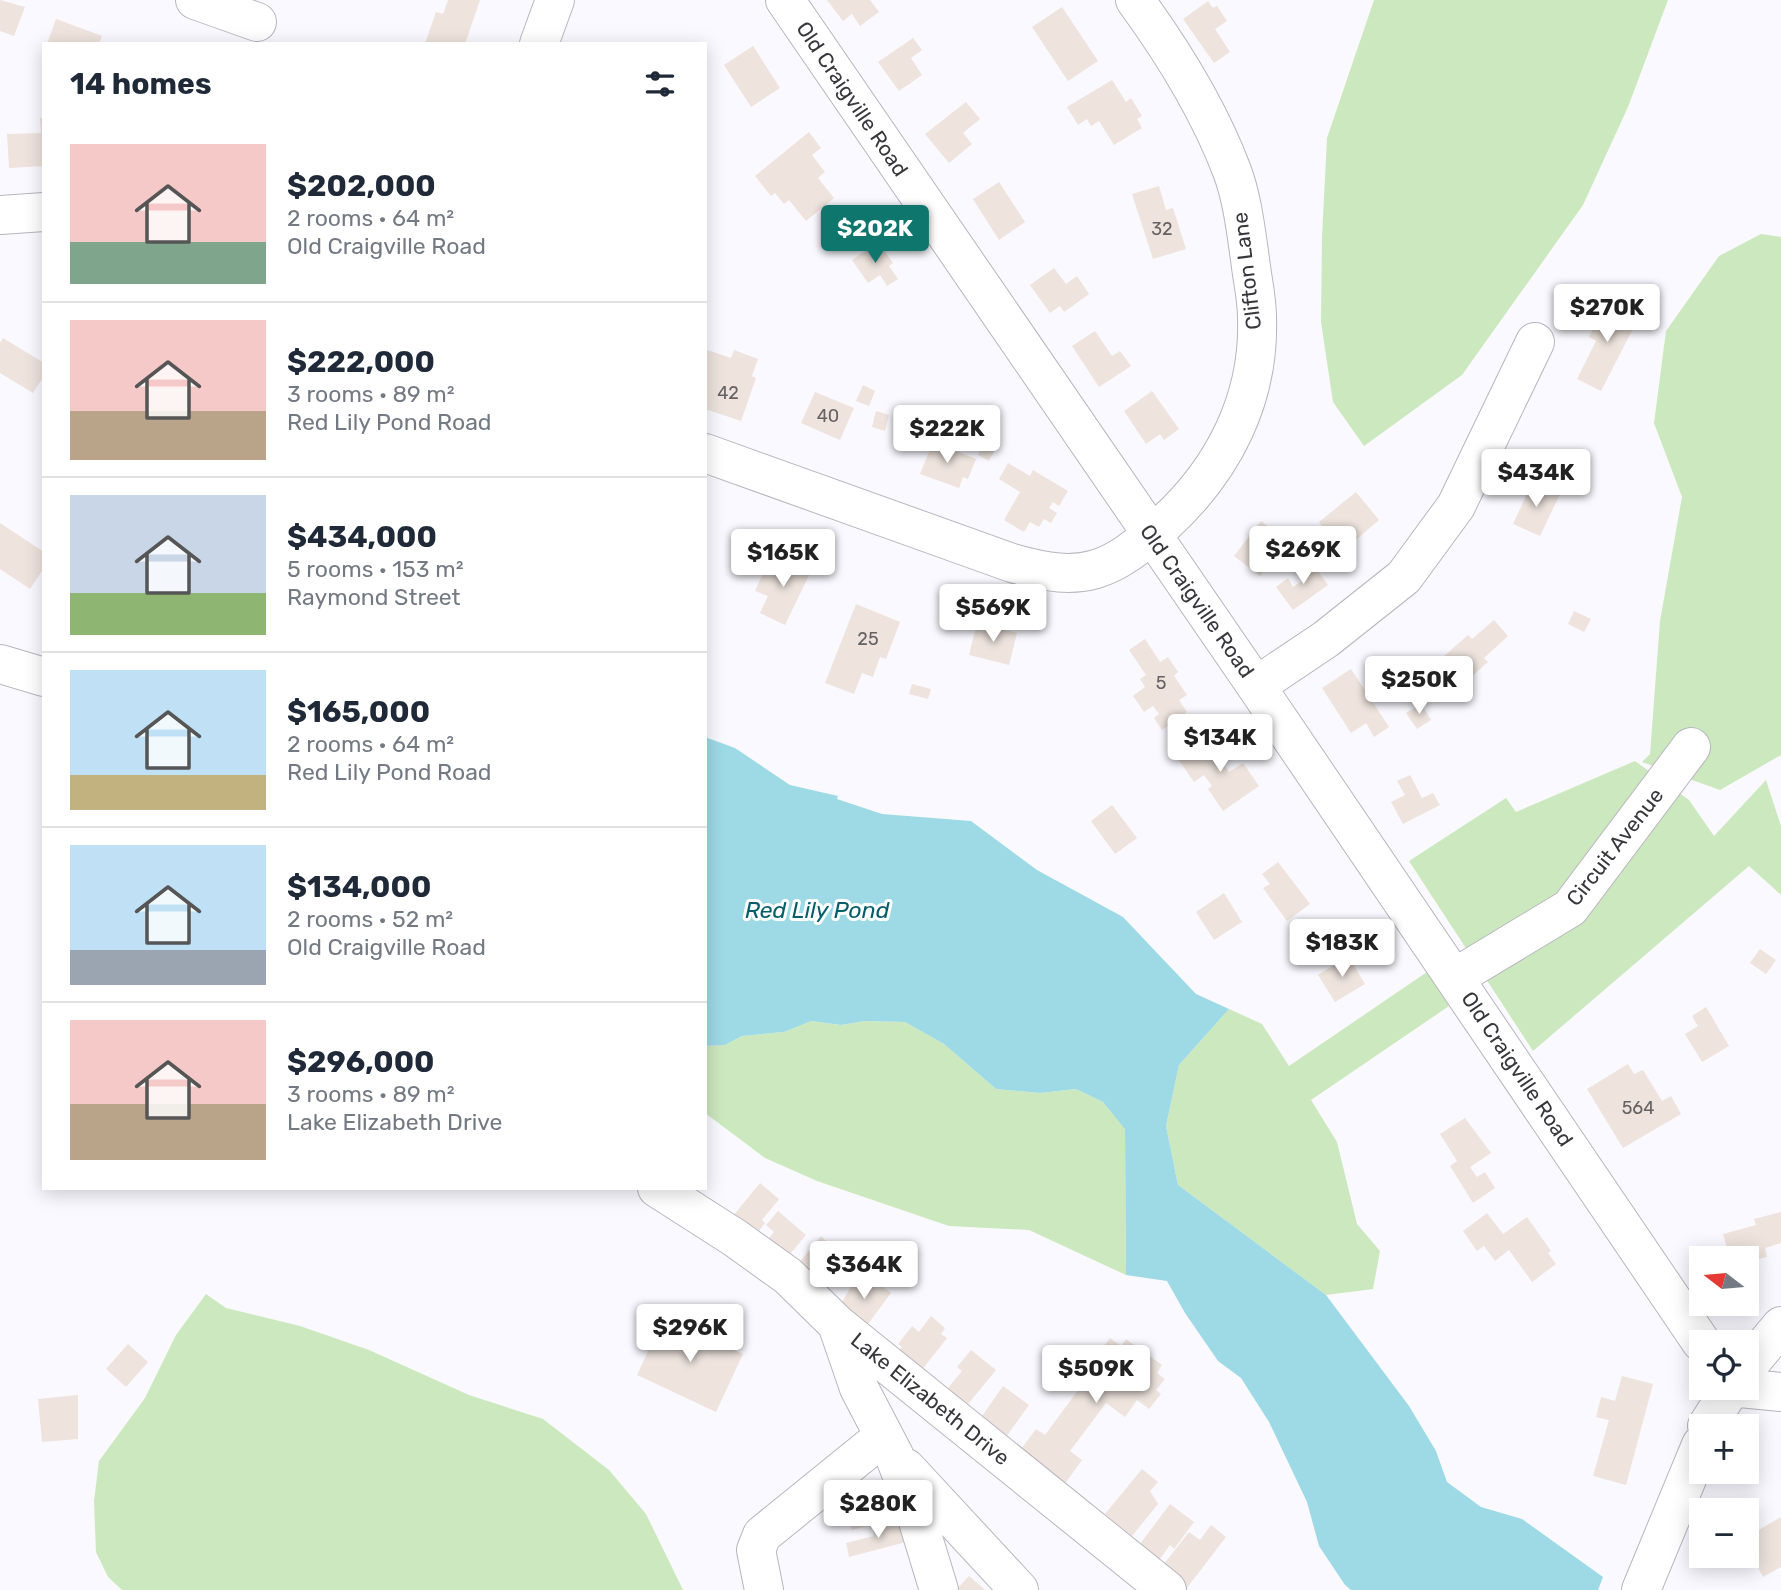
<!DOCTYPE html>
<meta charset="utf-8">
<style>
:root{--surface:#fff;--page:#f2f2f3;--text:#1f2937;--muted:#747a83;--line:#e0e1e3;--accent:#0f766e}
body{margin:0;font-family:Rubik,sans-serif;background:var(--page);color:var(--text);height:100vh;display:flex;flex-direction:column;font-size:26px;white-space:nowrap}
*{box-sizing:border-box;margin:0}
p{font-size:23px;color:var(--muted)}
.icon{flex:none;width:38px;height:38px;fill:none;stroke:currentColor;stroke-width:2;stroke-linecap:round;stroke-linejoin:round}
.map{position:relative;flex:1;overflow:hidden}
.drawer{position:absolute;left:42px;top:42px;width:665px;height:1148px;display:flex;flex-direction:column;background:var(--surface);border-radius:0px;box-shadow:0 4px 18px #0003}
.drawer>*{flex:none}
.needle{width:46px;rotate:286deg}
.controls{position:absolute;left:1689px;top:1246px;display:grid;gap:14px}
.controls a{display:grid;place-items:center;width:70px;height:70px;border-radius:0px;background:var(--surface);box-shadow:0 4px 18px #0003;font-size:35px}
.price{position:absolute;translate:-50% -60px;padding:0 16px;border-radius:7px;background:#fff;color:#222;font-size:23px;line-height:46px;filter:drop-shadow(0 2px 4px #0008)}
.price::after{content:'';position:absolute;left:50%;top:42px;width:21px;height:16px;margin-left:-10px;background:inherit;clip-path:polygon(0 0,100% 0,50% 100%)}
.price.on{background:var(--accent);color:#fff}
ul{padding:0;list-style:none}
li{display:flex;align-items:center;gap:21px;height:175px;padding:0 28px}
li+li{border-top:2px solid var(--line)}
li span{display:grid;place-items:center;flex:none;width:196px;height:140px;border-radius:0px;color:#555}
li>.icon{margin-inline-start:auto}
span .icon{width:84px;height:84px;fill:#fffc;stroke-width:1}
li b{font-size:30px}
h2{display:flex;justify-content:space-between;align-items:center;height:84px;padding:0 28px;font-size:30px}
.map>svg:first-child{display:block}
.green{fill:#cce8bf}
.water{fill:#9ddae6}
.building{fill:#eee3dd}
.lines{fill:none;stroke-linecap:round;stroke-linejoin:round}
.minor-casing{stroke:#b8b5bf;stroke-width:40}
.minor{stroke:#fff;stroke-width:38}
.labels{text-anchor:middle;stroke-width:6;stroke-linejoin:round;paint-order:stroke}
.number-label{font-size:18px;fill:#666264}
.street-label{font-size:21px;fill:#38373b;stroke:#fff}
.water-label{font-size:23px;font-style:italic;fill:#045d6a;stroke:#fff}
</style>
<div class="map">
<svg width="1781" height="1590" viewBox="0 0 1781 1590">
<rect width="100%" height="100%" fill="#faf9ff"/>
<path class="green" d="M1374,0H1668L1628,107L1583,205L1462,375L1364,446L1333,402L1321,322L1322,237L1327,138Z
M1761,234L1781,237V755L1720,790L1642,762L1650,754L1660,621L1682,497L1654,423L1666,331L1719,256Z
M1635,761L1689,800L1714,836L1766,780L1781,826V895L1749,866L1533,1051L1409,861L1506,798L1516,812Z
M1427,972L1449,1006L1311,1100L1337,1142L1357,1224L1380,1251L1373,1289L1326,1295L1178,1185L1166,1126L1179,1065L1229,1009L1262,1024L1289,1066Z
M810,1021L841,1025L865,1021L905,1022L944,1044L996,1089L1040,1093L1076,1089L1103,1102L1125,1128L1126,1275L1029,1230L949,1226L817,1181L765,1158L705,1113V1046L725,1045L742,1036L784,1032Z
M206,1294L226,1308L300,1326L369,1350L469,1395L543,1419L609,1470L646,1514L683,1590H122L108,1577L96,1552L94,1501L99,1461L145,1398L176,1335Z"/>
<path class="water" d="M705,737L735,748L790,785L838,796L837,799L882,814L971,821L1037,870L1123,917L1196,994L1229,1009L1179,1065L1166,1126L1178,1185L1326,1295L1409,1406L1436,1451L1447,1482L1481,1507L1522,1519L1603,1577L1598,1590H1351L1345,1585L1319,1546L1307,1502L1269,1422L1241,1378L1218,1361L1185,1313L1167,1281L1126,1275L1125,1129L1103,1102L1076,1089L1040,1093L996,1089L944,1044L905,1022L865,1021L841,1025L811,1021L784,1032L742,1036L725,1045L705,1046Z"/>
<path class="building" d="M0,0L25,7L14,36L0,31Z
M448,0H480L465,44H425L436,12L443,14Z
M827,0H870L879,12L860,26L852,14L843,21Z
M1208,1L1213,8L1217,6L1227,21L1215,29L1230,52L1214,63L1183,19Z
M1062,7L1098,61L1068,81L1032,27Z
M56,19L102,36L99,44H47Z
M913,38L922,50L911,58L922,75L899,91L878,62Z
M753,46L780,88L751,107L724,65Z
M1112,80L1126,102L1131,98L1142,116L1137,119L1142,128L1114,145L1099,121L1091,126L1087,119L1078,125L1067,107Z
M966,102L980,119L963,133L972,144L949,163L925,134Z
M40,118H44V166L9,168L7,134L41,133Z
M809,132L821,148L812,155L825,172L818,178L834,198L806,221L789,200L784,204L775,193L771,196L755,176Z
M999,182L1025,222L999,240L973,199Z
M1159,186L1166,210L1173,208L1186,249L1153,259L1132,194Z
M878,242L893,263L889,266L898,279L887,286L880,275L868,283L852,260Z
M1054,268L1066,284L1077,276L1089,294L1064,312L1060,306L1050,313L1030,285Z
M1607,301L1639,317L1601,391L1577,379L1596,341L1589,337Z
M1095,331L1112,356L1120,351L1131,366L1099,387L1072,346Z
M3,338L44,363V376L33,393L0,373V343Z
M707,350L731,358L734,350L758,359L752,376L756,378L741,421L705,409Z
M863,385L875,391L869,406L856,401Z
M1152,391L1179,429L1164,440L1160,434L1146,444L1124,411Z
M815,392L854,408L840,440L801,423Z
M876,411L889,415L885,431L872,427Z
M988,434L1000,440L989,461L978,455Z
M933,442L976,459L968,479L963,477L959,488L920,474Z
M1008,463L1030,476L1033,470L1068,491L1059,506L1053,502L1049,508L1057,513L1051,523L1044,519L1039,527L1030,522L1024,532L1004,520L1020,492L999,479Z
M1533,481L1560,494L1540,536L1513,524Z
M1356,492L1379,520L1343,551L1319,522Z
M1261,521L1287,541L1260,576L1234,556Z
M0,523L44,552V568L30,589L0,569Z
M787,557L812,569L785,625L760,613L768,596L755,591L766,567L779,573Z
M1311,561L1328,585L1293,610L1276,587L1288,578L1293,587L1305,579L1298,570Z
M856,604L900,622L886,659L880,657L873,677L862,673L854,694L825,683Z
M1574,611L1591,619L1584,632L1568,624Z
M1494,620L1508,636L1484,658L1488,662L1457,689L1435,664L1468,635L1472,639Z
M977,623L1017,633L1009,665L969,655Z
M1145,639L1160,662L1168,657L1178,672L1174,676L1187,695L1179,700L1187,712L1162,730L1154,718L1159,714L1153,706L1144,712L1133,696L1145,687L1140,679L1146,675L1129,650Z
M1351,669L1389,727L1374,737L1366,723L1351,733L1322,688Z
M912,684L931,689L928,699L909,694Z
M1421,704L1431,720L1417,729L1406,713Z
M1221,738L1231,753L1221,760L1229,772L1243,763L1259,786L1223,811L1208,789L1212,786L1204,775L1194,782L1178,759L1190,751L1194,756Z
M1410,775L1422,798L1433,793L1440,805L1403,824L1391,802L1405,795L1397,781Z
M1112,805L1137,838L1115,854L1091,821Z
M1278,862L1310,904L1287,921L1263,888L1270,884L1262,874Z
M1224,893L1242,922L1214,940L1196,912Z
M1760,949L1776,960L1766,974L1750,963Z
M1348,956L1365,984L1335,1002L1318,975Z
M1706,1007L1729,1046L1702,1062L1685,1034L1698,1026L1692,1016Z
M1628,1064L1634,1074L1643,1070L1662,1101L1671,1096L1681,1114L1623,1148L1587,1089Z
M1465,1118L1491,1153L1470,1167L1477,1177L1485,1172L1495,1188L1473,1203L1450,1166L1457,1161L1440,1134Z
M760,1183L779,1199L762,1220L765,1223L759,1231L756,1228L748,1238L728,1222Z
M778,1211L806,1235L780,1266L760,1249L774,1232L766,1225Z
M1781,1212V1243L1765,1248L1767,1257L1750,1261L1756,1282L1746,1284V1258H1704L1703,1254L1727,1248L1723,1234L1756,1225L1754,1219Z
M1487,1213L1503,1234L1527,1217L1551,1251L1548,1253L1556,1264L1532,1282L1509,1250L1495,1261L1484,1246L1477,1251L1463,1231Z
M821,1236L845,1260L835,1272L830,1268L810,1292L789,1275Z
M857,1276L870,1285L874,1280L891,1293L865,1328L838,1309Z
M931,1316L945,1328L941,1334L947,1338L921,1371L893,1359L902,1347L898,1344L912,1326L919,1332Z
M664,1317L743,1354L716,1412L637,1375Z
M1110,1338L1121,1346L1126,1339L1162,1365L1157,1373L1165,1379L1156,1390L1161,1394L1149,1409L1137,1400L1125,1417L1106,1403L1070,1451L1082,1460L1064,1485L1019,1452L1036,1429L1045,1435L1090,1374L1098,1380L1102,1375L1089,1366Z
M128,1344L148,1362L126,1387L106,1369Z
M971,1350L996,1370L968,1404L964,1401L959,1407L943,1394L962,1371L957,1367Z
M1622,1376L1653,1384L1626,1485L1593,1476L1609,1420L1596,1417L1601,1397L1615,1401Z
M1003,1386L1029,1405L1001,1444L975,1426Z
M78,1395V1439L42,1442L38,1399Z
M1142,1469L1158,1482L1150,1491L1158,1504L1132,1536L1105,1514Z
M883,1492L889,1515L866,1521L867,1526L852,1530L845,1502Z
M1170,1504L1194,1522L1174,1549L1170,1545L1157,1563L1137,1548Z
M1781,1517V1567L1763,1577L1749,1552L1754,1549L1747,1537Z
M901,1523L906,1542L849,1557L846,1543L874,1536L873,1530Z
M1211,1525L1226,1537L1186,1589L1160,1569L1189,1532L1200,1540Z
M969,1576L985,1590H956Z"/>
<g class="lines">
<g class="minor-casing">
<path id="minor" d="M195,0L257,22
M785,0L1256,686L1701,1342
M539,44L555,0
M0,215L44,212
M705,453L1012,563C1085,584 1110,572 1165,523C1224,469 1260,398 1257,317C1257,298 1252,278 1250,259C1246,231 1242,197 1232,171C1209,110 1173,52 1135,0
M0,664L44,677
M1256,686L1326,639L1404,577L1456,506L1535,342
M1454,978L1570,908L1691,747
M657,1188L735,1238L788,1276L837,1324L1167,1590
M837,1324L859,1388L894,1455L913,1505L939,1590
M1746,1368L1781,1326
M1740,1388L1781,1392
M1707,1426L1731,1388
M906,1468L1019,1590
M764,1590L756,1550L762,1535L884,1436
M1641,1590L1701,1445"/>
</g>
<use href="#minor" class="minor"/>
</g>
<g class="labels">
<g class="number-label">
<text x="1162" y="235">32</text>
<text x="728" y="399">42</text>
<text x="828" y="422">40</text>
<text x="868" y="645">25</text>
<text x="1161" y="689">5</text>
<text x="1638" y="1114">564</text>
</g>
<g class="street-label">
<text transform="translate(852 99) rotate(56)" y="7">Old Craigville Road</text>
<text transform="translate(1247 271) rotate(-97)" y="7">Clifton Lane</text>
<text transform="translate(1197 601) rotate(55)" y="7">Old Craigville Road</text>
<text transform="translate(1615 847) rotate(-52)" y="7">Circuit Avenue</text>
<text transform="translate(1517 1069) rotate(56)" y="7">Old Craigville Road</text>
<text transform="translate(930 1399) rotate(39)" y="7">Lake Elizabeth Drive</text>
</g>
<g class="water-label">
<text x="817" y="918">Red Lily Pond</text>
</g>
</g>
</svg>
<div class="controls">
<a><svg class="needle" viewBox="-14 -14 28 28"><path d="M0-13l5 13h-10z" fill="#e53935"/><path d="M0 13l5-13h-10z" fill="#747a83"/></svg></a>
<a><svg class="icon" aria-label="locate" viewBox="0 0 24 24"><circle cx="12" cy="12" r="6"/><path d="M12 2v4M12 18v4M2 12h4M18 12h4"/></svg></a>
<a>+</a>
<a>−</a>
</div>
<b class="price on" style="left:875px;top:265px">$202K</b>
<b class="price" style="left:1607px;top:344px">$270K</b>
<b class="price" style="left:947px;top:465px">$222K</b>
<b class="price" style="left:1536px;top:509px">$434K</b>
<b class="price" style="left:1303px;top:586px">$269K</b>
<b class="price" style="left:783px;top:589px">$165K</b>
<b class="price" style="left:993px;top:644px">$569K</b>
<b class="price" style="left:1419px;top:716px">$250K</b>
<b class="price" style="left:1220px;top:774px">$134K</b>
<b class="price" style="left:1342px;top:979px">$183K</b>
<b class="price" style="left:864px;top:1301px">$364K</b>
<b class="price" style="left:690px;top:1364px">$296K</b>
<b class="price" style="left:1096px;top:1405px">$509K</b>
<b class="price" style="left:878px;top:1540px">$280K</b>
<section class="drawer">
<h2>14 homes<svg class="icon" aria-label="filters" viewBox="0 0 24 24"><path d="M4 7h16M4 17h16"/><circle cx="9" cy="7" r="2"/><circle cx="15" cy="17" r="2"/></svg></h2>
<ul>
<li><span style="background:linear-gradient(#f6c9c9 70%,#7fa58c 0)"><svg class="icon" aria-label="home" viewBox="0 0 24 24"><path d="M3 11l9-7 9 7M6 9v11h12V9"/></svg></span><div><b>$202,000</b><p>2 rooms · 64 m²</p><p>Old Craigville Road</p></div></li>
<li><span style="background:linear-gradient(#f6c9c9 65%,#b9a48a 0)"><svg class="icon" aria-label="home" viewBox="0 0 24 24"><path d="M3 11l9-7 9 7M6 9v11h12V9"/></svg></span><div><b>$222,000</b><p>3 rooms · 89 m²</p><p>Red Lily Pond Road</p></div></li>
<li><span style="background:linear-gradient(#c9d6e8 70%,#8fb573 0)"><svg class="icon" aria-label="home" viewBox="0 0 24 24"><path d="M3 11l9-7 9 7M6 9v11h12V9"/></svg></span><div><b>$434,000</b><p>5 rooms · 153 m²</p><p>Raymond Street</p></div></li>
<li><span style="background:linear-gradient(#bfe0f5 75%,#c2b280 0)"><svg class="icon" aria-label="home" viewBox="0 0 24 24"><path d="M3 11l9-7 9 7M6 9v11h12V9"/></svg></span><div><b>$165,000</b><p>2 rooms · 64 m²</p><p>Red Lily Pond Road</p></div></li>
<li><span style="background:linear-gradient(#bfe0f5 75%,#9aa5b1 0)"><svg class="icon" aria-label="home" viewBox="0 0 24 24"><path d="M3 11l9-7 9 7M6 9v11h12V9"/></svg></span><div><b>$134,000</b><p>2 rooms · 52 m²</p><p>Old Craigville Road</p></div></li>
<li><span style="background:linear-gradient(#f6c9c9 60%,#b9a48a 0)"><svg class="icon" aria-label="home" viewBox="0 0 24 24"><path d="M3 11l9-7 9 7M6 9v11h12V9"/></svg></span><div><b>$296,000</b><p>3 rooms · 89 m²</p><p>Lake Elizabeth Drive</p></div></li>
</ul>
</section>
</div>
